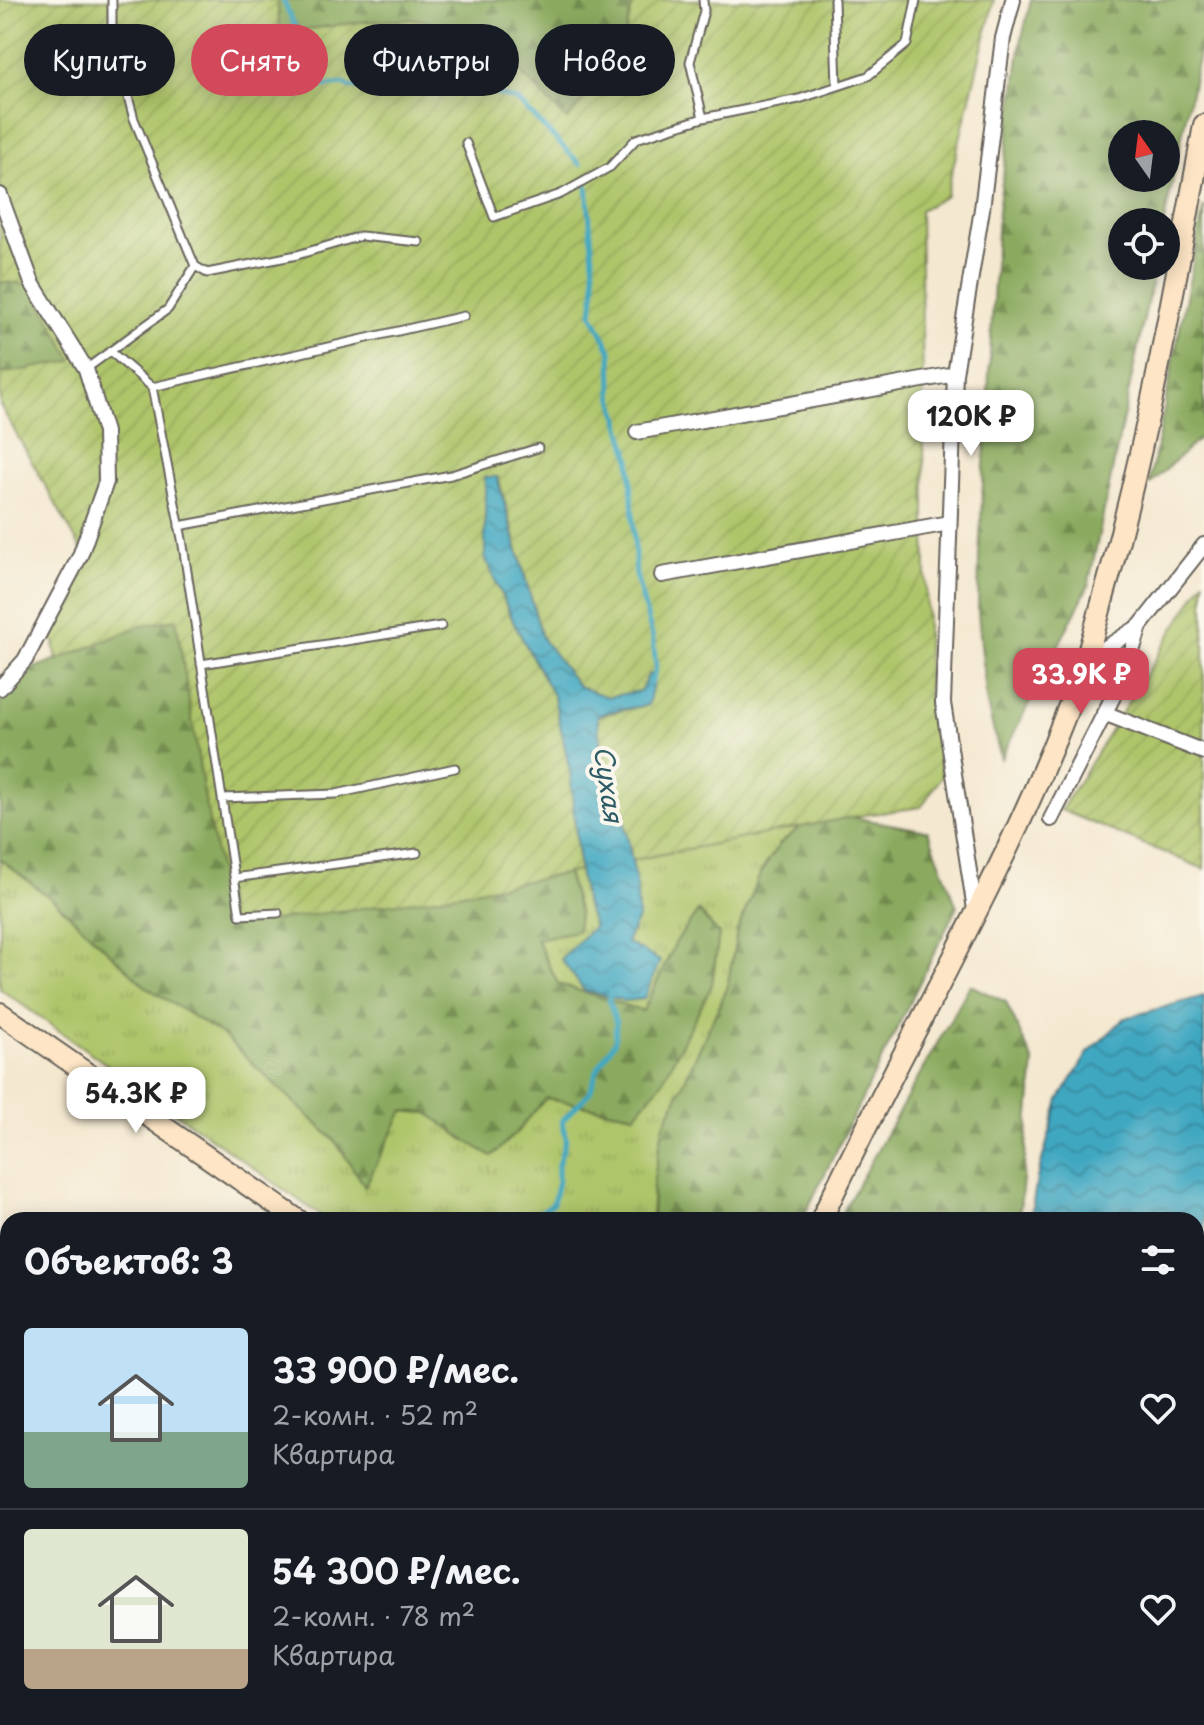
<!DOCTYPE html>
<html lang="ru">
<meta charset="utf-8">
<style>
:root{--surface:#171b24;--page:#242831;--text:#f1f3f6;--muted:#9ea1a6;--line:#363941;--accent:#d1495b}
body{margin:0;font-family:"Playpen Sans",sans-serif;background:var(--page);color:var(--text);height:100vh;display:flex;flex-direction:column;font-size:30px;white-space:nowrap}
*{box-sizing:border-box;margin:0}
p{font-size:26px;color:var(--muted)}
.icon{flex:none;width:44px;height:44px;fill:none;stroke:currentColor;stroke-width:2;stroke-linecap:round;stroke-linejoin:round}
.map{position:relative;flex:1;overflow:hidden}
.side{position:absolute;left:0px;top:1212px;width:1204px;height:514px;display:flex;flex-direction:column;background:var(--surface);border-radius:24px 24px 0 0;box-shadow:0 4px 20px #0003}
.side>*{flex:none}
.top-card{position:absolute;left:24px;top:24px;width:800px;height:72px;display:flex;gap:16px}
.needle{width:52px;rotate:346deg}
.controls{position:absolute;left:1108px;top:120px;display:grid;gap:16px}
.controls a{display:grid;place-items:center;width:72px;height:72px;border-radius:50%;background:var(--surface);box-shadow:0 4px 20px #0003;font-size:40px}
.price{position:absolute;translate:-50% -68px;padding:0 18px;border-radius:16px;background:#fff;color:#222;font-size:26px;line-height:52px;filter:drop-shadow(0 2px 4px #0008)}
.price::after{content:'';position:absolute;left:50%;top:48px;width:24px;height:18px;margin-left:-12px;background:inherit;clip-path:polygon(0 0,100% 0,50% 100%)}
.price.selected{background:var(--accent);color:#fff}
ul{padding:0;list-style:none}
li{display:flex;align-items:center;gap:24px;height:200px;padding:0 24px}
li+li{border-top:2px solid var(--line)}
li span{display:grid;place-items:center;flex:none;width:224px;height:160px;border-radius:8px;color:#555}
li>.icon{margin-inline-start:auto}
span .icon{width:96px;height:96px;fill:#fffc;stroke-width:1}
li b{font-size:34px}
h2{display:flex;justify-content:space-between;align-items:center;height:96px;padding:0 24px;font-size:34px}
.chip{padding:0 28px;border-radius:36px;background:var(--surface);box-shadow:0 4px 20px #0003;font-size:28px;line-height:72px}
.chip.selected{background:var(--accent);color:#fff}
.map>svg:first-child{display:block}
.grass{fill:url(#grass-tufts);stroke:#667043;stroke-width:2}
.forest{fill:url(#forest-firs);stroke:#54633d;stroke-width:2;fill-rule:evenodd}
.garden{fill:url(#garden-furrows);stroke:#667043;stroke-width:2}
.water{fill:url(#water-waves);stroke:#2e626e;stroke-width:2}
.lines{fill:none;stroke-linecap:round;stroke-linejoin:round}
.stream{stroke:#41a7c1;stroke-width:5}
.lane-casing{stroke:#68635b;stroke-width:11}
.street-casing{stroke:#68635b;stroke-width:18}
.secondary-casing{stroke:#68635b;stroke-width:24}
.lane{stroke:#fff;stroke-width:7}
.street{stroke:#fff;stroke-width:14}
.secondary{stroke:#fde5c5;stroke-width:20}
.labels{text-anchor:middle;stroke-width:8;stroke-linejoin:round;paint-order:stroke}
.water-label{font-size:26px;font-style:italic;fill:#2d5b66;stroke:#fbf7ec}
</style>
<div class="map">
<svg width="1204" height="1725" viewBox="0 0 1204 1725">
<defs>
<pattern id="grass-tufts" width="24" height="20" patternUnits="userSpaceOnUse" patternTransform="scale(2)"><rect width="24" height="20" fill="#afc56a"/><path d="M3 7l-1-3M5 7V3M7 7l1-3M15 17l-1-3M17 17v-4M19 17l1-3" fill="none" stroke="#96a95b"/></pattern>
<pattern id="forest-firs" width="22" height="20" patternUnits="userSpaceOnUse" patternTransform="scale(2)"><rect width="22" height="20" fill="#8baa5e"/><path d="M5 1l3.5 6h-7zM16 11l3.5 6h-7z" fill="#718a4d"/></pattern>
<pattern id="garden-furrows" width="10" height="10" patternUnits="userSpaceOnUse" patternTransform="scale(2)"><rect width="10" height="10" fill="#afc56a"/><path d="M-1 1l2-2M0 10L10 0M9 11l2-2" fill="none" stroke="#96a95b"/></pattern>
<pattern id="water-waves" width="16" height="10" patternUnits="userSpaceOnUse" patternTransform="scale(2)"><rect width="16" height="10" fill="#41a7c1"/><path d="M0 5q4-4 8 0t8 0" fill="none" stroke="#36879c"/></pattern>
</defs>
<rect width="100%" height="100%" fill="#fbf7ec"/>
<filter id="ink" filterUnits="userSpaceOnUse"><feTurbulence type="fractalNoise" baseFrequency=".0125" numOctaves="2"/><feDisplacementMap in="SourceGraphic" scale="16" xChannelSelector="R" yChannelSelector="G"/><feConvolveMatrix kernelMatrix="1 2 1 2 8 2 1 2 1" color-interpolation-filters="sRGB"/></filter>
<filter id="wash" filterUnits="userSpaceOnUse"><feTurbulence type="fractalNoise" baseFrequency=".006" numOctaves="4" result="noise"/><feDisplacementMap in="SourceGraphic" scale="32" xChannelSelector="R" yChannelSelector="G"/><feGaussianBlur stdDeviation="1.8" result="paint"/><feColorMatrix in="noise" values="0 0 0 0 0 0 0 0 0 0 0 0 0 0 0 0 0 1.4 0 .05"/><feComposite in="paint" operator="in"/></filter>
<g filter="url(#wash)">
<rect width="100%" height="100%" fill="#f4e8d0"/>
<path class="grass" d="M800,827L779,845L761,872L737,932L727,989L663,1127L653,1184L651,1220H327L0,989V859L57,903L145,986L224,1036L335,1141L365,1186L402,1111L428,1113L468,1142L516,1133L545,1098L635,1115L719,934L698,911L676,942L643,1011L558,984L536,938L579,913L567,873L579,871L586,906L594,927L561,958L584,990L625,1001L626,942L637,887L632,860Z
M872,1718H1009L1016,1725H875Z"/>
<path class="forest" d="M277,0H634L619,58L567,121L497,49L420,19L360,22L280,33Z
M1031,0H1204V30L1164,222H1122V266H1155L1088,587L1001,759L987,705L978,613L979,555L998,211L1021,42ZM1122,134H1166V178H1122Z
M1204,206V434L1149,485Z
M0,282L30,284L74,361L0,374Z
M176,618L206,806L435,898L567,873L579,913L577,931L536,939L558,984L643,1011L676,942L698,911L719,934L712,985L662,1082L635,1115L546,1098L516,1133L492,1156L468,1142L428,1113L403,1111L365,1186L335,1141L224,1036L145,986L57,903L0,859V703L29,670L141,626Z
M851,817L928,831L957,907L802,1220H652L653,1184L663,1127L727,989L737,932L761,872L779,845L800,827Z
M970,985L1006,1002L1034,1063L1019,1220H838Z"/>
<path class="garden" d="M0,0H277L280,33L360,22L420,19L498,49L567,120L619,58L634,0H994L946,196L920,210L928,693L942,776L921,807L851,817L632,860L623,815L603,767L597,716L648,705L649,674L641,691L607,697L578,686L542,638L498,477H485V557L514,623L554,697L570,771L579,871L435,898L231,926L206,806L176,619L141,626L57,660L50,620L86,558L0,405V374L73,361L30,284L0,282Z
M1204,581V869L1061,810Z"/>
<path class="water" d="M485,477H497L542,638L578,686L607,697L640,691L649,674L655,676L648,705L612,711L597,716L603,767L623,815L637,887L638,919L626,942L660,961L644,999L625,1001L584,990L561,959L594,926L586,906L580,876L570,771L554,697L514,623L485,557Z
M1204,996V1725H1095L1081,1718H1196V1220H1030L1037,1178L1059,1100L1088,1053L1125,1018Z"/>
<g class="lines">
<path class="stream" d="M283,0L322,86L345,84L349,87L406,94L439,89L491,92L518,101L580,164
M587,185L595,285L592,314L611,351L612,395L630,459L636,575L653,639L656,667L652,682
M530,1220L553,1203L558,1181V1165L566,1139L562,1121L590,1092L597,1070L615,1041L616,1023L609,1001V991"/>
</g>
</g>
<g filter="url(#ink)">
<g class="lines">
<g class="lane-casing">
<path id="lane" d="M834,0L837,86
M703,118L690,62L704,11L703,0
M466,143L494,217L561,194L610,167L636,139L703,118L799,99L868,76L907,44L916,0
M195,266L207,273L297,255L361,236L419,242
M110,351L152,387L464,316
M86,369L168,309L195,266L134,119L112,38V0
M152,387L182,539L240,915L278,913
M179,526L451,475L538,448
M201,664L441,626
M222,798L336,794L455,768
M234,878L417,853"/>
</g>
<g class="street-casing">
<path id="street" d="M0,195L32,283L86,369L105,432L106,482L80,556L25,660L0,688
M637,432L955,374
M662,575L949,523
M1085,661L1140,626L1204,545
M1104,713L1204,752
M1051,819L1125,673L1140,626
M976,916L943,703L955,374L982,209L1003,38L1013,0
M0,1428L8,1418"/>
</g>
<g class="secondary-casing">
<path id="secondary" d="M0,1013L298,1220
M821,1220C908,1033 1017,858 1085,662C1094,635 1100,608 1108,581C1150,431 1176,277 1204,125
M572,1725L575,1718"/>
</g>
<use href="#lane" class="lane"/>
<use href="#street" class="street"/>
<use href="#secondary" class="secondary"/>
</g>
</g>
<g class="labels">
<g class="water-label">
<text transform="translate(608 784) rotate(82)" y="9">Сухая</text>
</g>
</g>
</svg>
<div class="controls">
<a><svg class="needle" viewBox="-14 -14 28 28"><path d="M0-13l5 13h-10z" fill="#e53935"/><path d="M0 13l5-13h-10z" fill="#9ea1a6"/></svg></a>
<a><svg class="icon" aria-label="locate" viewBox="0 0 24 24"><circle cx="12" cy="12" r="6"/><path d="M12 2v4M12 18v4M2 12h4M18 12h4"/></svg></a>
</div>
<b class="price" style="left:971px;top:458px">120K ₽</b>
<b class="price selected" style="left:1081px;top:716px">33.9K ₽</b>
<b class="price" style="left:136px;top:1135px">54.3K ₽</b>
<div class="top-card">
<a class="chip">Купить</a>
<a class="chip selected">Снять</a>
<a class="chip">Фильтры</a>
<a class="chip">Новое</a>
</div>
<section class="side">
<h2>Объектов: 3<svg class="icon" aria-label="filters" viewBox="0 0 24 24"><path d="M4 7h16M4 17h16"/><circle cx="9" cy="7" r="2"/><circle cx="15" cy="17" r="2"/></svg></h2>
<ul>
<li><span style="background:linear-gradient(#bfe0f5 65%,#7fa58c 0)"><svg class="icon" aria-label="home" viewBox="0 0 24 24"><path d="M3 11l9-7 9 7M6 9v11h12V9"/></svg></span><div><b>33 900 ₽/мес.</b><p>2-комн. · 52 m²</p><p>Квартира</p></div><svg class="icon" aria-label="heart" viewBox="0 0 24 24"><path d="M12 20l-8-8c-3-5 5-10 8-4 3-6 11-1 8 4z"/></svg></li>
<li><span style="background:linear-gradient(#dfe7d0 75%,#b9a48a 0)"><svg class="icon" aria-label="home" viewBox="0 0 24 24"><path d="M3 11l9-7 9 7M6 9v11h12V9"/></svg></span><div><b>54 300 ₽/мес.</b><p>2-комн. · 78 m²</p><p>Квартира</p></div><svg class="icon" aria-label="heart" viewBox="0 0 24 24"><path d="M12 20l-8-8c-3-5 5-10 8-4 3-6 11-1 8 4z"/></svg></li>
</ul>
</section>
</div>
